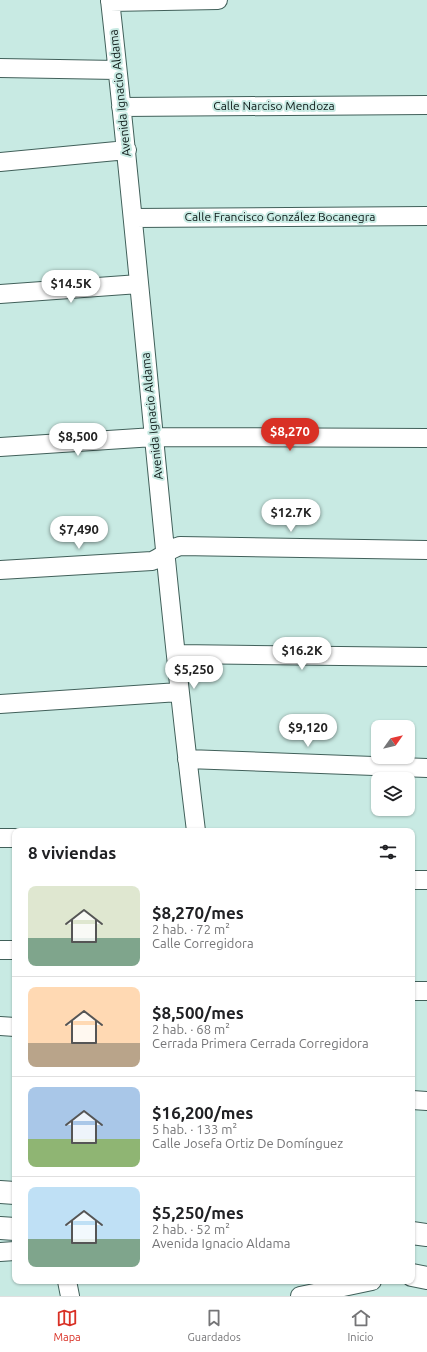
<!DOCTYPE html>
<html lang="es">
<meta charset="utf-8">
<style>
:root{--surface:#fff;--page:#f2f2f2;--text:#202124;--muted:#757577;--line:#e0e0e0;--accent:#d93025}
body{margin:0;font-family:Ubuntu,sans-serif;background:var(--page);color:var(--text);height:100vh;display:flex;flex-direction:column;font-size:15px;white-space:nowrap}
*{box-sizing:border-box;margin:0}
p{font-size:13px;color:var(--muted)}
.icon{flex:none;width:22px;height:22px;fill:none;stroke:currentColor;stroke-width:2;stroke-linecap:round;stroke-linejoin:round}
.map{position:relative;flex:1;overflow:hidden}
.drawer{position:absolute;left:12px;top:828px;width:403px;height:456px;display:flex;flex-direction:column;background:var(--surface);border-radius:8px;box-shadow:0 1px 3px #0004}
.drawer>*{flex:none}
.needle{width:26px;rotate:56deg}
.tools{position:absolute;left:371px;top:720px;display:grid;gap:8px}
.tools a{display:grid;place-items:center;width:44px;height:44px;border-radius:8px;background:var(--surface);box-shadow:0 1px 3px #0004;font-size:20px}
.price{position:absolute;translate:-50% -34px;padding:0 9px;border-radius:14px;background:#fff;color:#222;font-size:13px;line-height:26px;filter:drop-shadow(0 1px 2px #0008)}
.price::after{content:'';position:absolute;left:50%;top:24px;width:12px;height:9px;margin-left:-6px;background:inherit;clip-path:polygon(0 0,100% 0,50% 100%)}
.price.selected{background:var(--accent);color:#fff}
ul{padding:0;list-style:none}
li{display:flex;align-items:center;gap:12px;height:100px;padding:0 16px}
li+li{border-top:1px solid var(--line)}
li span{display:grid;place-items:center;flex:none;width:112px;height:80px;border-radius:8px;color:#555}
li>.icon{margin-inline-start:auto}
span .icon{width:48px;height:48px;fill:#fffc;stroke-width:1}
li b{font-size:17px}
h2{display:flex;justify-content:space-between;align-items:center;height:48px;padding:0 16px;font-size:17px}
.tab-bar{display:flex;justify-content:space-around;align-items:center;height:56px;border-top:1px solid var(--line);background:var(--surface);font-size:11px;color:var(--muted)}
.tab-bar a{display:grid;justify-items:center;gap:2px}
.tab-bar .selected{color:var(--accent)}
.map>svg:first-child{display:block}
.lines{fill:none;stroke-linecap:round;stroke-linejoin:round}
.street-casing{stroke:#41605a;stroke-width:20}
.primary-casing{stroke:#41605a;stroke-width:24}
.street{stroke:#fff;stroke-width:18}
.primary{stroke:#fff;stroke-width:22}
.labels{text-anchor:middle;stroke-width:4;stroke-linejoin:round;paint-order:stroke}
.street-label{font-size:12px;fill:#0c1816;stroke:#c8eae3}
</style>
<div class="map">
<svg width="427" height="1296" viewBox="0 0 427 1296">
<rect width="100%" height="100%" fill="#c8eae3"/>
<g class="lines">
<g class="street-casing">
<path id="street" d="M110,0C141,277 162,555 196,831
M110,2L218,0
M0,68L117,70
M121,107L427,105
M0,162L127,150
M133,218L427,216
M0,294L139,284
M0,447L154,437L427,438
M0,570L152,561C162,557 169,549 180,546L427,550
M177,654L427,657
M0,704L179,692
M187,759L427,768
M0,838H15
M412,880H427
M0,950H15
M412,991H427
M0,1026L15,1027
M412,1100L427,1101
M0,1252L15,1251
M67,1281L70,1296
M300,1296L372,1281"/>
</g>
<g class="primary-casing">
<path id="primary" d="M0,1192L15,1193
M0,1228L15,1229
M412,1233L427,1235
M412,1275L427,1278"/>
</g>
<use href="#street" class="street"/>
<use href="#primary" class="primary"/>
</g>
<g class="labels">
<g class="street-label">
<text transform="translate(120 93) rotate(-96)" y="4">Avenida Ignacio Aldama</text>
<text x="274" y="110">Calle Narciso Mendoza</text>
<text x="280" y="221">Calle Francisco González Bocanegra</text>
<text transform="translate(152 416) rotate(-96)" y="4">Avenida Ignacio Aldama</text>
</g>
</g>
</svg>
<div class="tools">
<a><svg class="needle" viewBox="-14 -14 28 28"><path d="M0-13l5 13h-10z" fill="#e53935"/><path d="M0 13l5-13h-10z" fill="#757577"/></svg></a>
<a><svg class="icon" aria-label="layers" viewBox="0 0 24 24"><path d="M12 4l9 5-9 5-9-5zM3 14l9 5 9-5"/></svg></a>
</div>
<b class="price" style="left:71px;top:304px">$14.5K</b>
<b class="price selected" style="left:290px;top:452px">$8,270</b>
<b class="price" style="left:78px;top:457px">$8,500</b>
<b class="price" style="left:291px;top:533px">$12.7K</b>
<b class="price" style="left:79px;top:550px">$7,490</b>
<b class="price" style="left:302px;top:671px">$16.2K</b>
<b class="price" style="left:194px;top:690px">$5,250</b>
<b class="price" style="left:308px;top:748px">$9,120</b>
<section class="drawer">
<h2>8 viviendas<svg class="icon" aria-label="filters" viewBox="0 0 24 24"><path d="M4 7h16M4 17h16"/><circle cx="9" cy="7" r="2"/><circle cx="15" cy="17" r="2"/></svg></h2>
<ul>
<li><span style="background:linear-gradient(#dfe7d0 65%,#7fa58c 0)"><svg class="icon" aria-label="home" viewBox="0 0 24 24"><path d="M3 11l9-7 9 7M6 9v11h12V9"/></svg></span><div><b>$8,270/mes</b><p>2 hab. · 72 m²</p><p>Calle Corregidora</p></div></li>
<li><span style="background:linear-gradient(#ffd9b3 70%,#b9a48a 0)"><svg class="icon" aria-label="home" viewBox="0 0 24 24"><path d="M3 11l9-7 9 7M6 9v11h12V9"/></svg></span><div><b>$8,500/mes</b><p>2 hab. · 68 m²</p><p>Cerrada Primera Cerrada Corregidora</p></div></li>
<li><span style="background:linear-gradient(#a9c7e8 65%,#8fb573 0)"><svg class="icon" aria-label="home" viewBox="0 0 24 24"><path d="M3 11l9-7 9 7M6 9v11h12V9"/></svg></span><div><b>$16,200/mes</b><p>5 hab. · 133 m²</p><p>Calle Josefa Ortiz De Domínguez</p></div></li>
<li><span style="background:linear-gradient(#bfe0f5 65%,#7fa58c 0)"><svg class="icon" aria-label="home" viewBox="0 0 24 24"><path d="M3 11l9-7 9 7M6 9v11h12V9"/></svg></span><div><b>$5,250/mes</b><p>2 hab. · 52 m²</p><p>Avenida Ignacio Aldama</p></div></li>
</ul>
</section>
</div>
<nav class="tab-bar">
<a class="selected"><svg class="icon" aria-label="map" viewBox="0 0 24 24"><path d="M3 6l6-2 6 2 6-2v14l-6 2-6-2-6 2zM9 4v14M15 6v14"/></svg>Mapa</a>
<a><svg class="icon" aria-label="saved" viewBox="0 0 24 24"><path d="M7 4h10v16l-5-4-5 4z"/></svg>Guardados</a>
<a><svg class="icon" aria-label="home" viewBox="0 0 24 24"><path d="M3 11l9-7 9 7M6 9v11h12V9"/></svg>Inicio</a>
</nav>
